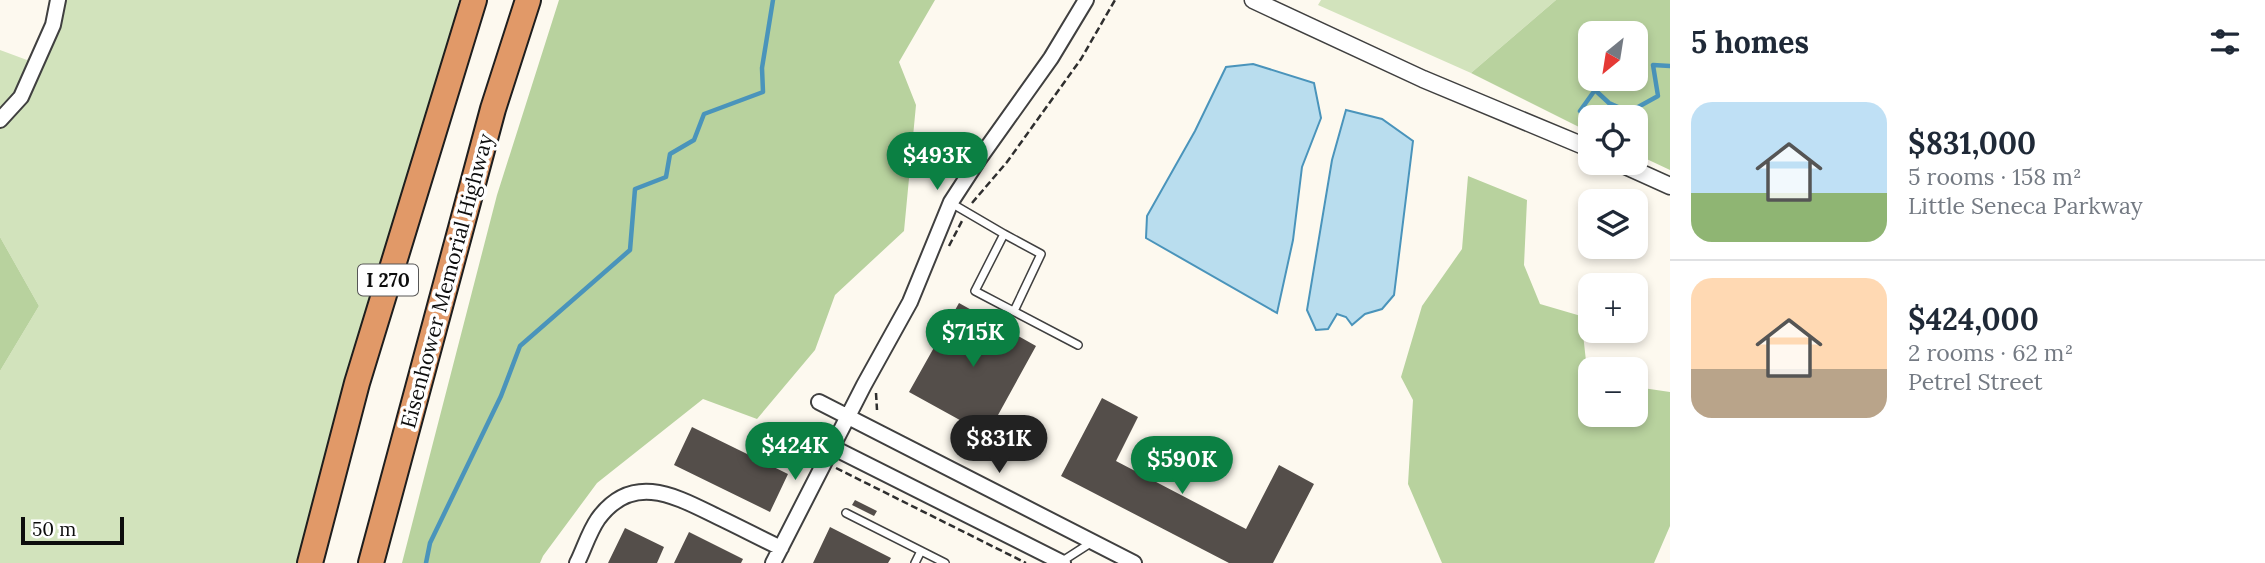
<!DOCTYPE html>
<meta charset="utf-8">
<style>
:root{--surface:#fff;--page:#f2f2f3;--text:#1f2937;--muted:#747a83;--line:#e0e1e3;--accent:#0b8043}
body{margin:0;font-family:Lora,serif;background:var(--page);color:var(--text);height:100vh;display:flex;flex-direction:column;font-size:26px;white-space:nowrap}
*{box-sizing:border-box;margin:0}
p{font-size:23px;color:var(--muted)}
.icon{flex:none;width:38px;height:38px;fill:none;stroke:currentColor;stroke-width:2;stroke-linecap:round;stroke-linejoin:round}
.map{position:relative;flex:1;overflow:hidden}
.sheet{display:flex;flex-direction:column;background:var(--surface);width:595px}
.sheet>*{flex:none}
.needle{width:46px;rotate:210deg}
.fabs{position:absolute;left:1578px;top:21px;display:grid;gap:14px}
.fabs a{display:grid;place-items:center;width:70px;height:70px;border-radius:14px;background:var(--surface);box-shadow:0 4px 10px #0003;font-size:35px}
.scale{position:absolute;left:21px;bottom:18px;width:103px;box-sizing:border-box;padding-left:7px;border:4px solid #0d0d0d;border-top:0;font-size:19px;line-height:24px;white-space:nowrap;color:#0d0d0d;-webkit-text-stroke:5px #fff;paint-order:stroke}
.price{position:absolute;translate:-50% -60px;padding:0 16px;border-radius:24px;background:var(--accent);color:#fff;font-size:23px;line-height:46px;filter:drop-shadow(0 2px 4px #0008)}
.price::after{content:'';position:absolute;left:50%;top:42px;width:21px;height:16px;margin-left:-10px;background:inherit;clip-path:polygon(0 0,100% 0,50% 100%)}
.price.active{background:#222;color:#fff}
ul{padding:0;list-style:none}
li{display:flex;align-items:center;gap:21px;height:175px;padding:0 21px}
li+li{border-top:2px solid var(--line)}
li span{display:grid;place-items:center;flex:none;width:196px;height:140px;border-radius:21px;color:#555}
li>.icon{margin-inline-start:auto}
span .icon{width:84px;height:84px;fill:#fffc;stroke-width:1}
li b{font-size:30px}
h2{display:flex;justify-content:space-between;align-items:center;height:84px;padding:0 21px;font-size:30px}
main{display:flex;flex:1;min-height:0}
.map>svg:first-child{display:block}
.green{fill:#d2e3bc}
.forest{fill:#b8d29e;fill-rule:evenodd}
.water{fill:#b9ddee;stroke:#4a94bb;stroke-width:2}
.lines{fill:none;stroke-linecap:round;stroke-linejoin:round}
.stream{stroke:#4a94bb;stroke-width:4.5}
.building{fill:#544e4a}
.service-casing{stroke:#404040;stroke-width:10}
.minor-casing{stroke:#404040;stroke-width:18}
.tertiary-casing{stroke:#404040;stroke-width:19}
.motorway-casing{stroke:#1e1e1e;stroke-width:28}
.path{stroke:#2f2f2f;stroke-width:2.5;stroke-dasharray:7 3.5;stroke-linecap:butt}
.service{stroke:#fff;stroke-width:7}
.minor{stroke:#fff;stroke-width:14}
.tertiary{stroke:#fff;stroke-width:16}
.motorway{stroke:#e19968;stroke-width:24}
.labels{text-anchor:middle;stroke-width:7;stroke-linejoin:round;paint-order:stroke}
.shield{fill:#fff;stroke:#565656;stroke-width:2}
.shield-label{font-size:19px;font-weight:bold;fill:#0d0d0d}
.street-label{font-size:21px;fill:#0d0d0d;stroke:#fff}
</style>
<main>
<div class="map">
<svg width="1670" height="563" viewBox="0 0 1670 563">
<rect width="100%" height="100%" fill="#fdf9ef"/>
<path class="green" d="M58,0H459L320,563H0V371L39,306L0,237V50L27,60L53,25Z
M1321,0H1556L1471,73L1318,5Z"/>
<path class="forest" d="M559,0H935L899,62L916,105L904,231L835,295L815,350L757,419L703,399L597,483L543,556L540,563H402L497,195Z
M1556,0H1670V170L1636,154V117H1591V133L1471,73ZM1591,33H1636V79H1591Z
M1468,176L1527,200L1524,265L1540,304L1581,316L1588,379L1591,380V415H1636V387L1670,392V526L1654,563H1442L1408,484L1413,400L1401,377L1422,306L1462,249Z
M0,237L39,306L0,371Z"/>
<path class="water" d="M1253,64L1314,83L1321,118L1302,167L1293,240L1277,313L1146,238L1147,216L1195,131L1226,67Z
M1346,110L1382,119L1413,141L1394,295L1382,309L1365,314L1352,325L1346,317L1337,314L1328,329L1316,330L1307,310L1332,160Z"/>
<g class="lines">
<path class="stream" d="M1580,111L1595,90L1609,103L1629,112L1658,96L1653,65L1670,66
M426,563L430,543L501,396L520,346L630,250L635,189L666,177L670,154L694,140L704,114L763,92L762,68L773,0"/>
</g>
<path class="building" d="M959,303L1036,346L987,435L909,392Z
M1102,398L1138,417L1116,461L1246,529L1279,465L1314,484L1273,563H1229L1061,476Z
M692,427L788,474L770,512L674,465Z
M855,500L877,511L874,516L852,505Z
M830,527L891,558L888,563H813Z
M625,528L664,547L657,563H608Z
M689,532L743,559L741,563H674Z"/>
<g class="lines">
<g class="service-casing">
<path id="service" d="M951,203L1004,234L975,291L1078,345
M1004,234L1041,254L1014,311
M846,513L945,563
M1061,562L1092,542
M915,563L921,551"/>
</g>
<g class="minor-casing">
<path id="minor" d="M0,120L21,97L53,25L58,0
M819,402L1134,563
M802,432L1063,563
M577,563C584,549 589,532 598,519C633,471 677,497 718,517C739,527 760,538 781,548
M773,563L864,385L910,302L951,202L979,159L1051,58L1086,0"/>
</g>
<g class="tertiary-casing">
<path id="tertiary" d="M1253,0L1423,79L1591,149
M1619,163L1670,186"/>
</g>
<g class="motorway-casing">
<path id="motorway" d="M310,563L357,383L474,0
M371,563L493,109L528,0"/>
</g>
<path class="path" d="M972,203L1007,162L1081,59L1115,0
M949,246L962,221
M876,393L877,410
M836,468L1026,563"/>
<use href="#service" class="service"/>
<use href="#minor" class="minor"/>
<use href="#tertiary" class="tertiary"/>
<use href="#motorway" class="motorway"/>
</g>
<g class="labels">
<rect class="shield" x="358" y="264.5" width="60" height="31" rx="5"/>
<g class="shield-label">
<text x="388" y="287">I 270</text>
</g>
<g class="street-label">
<text transform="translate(447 281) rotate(-75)" y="7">Eisenhower Memorial Highway</text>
</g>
</g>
</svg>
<div class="fabs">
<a><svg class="needle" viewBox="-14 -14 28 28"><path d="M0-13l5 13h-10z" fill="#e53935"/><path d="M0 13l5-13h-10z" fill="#747a83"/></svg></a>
<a><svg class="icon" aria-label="locate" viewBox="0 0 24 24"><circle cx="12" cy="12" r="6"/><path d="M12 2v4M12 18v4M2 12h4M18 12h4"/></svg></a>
<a><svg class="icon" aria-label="layers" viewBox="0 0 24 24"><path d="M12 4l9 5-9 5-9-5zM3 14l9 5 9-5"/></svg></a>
<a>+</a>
<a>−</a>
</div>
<div class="scale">50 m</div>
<b class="price" style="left:937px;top:192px">$493K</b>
<b class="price" style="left:973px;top:369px">$715K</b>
<b class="price active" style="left:999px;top:475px">$831K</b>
<b class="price" style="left:795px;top:482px">$424K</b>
<b class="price" style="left:1182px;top:496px">$590K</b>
</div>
<section class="sheet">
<h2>5 homes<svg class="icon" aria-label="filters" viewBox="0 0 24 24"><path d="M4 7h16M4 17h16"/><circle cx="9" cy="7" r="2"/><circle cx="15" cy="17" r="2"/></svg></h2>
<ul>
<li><span style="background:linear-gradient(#bfe0f5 65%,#8fb573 0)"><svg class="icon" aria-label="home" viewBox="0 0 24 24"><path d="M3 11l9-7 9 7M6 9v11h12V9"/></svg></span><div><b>$831,000</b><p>5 rooms · 158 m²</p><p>Little Seneca Parkway</p></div></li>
<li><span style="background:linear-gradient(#ffd9b3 65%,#b9a48a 0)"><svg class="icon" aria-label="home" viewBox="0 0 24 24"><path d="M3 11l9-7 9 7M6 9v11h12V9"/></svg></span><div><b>$424,000</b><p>2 rooms · 62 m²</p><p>Petrel Street</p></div></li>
</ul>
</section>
</main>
